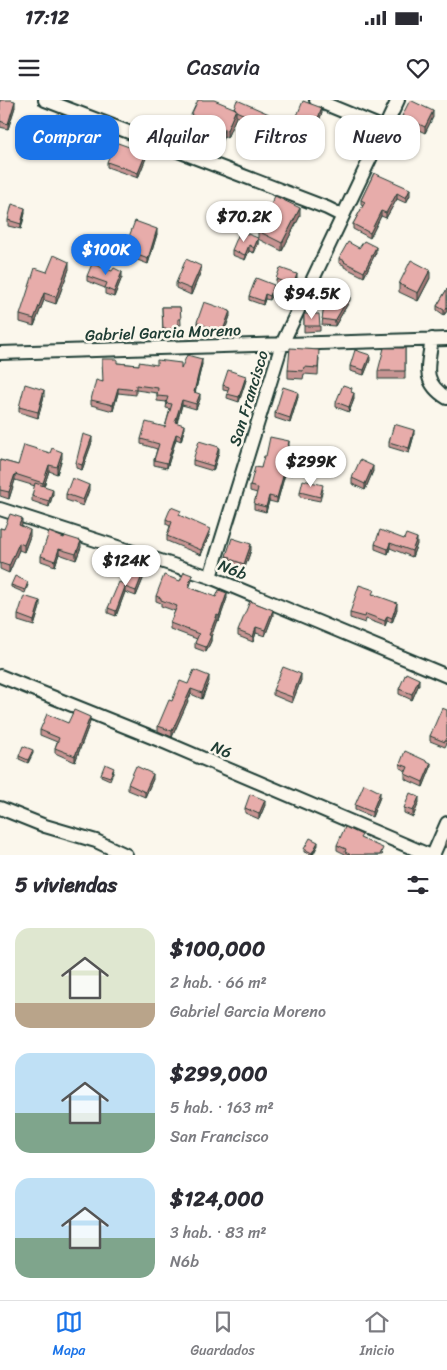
<!DOCTYPE html>
<html lang="es">
<meta charset="utf-8">
<style>
:root{--surface:#fff;--page:#f7f7f7;--text:#2b2b33;--muted:#7c7c81;--line:#e1e1e2;--accent:#1a73e8}
body{margin:0;font-family:Sriracha,sans-serif;background:var(--page);color:var(--text);height:100vh;display:flex;flex-direction:column;font-size:19px;white-space:nowrap}
*{box-sizing:border-box;margin:0}
p{font-size:16px;color:var(--muted)}
.icon{flex:none;width:28px;height:28px;fill:none;stroke:currentColor;stroke-width:2;stroke-linecap:round;stroke-linejoin:round}
.map{position:relative;height:755px;overflow:hidden}
.sheet{display:flex;flex-direction:column;background:var(--surface);flex:1}
.sheet>*{flex:none}
.guide{position:absolute;left:15px;top:15px;width:418px;height:45px;display:flex;gap:10px}
.price{position:absolute;translate:-50% -42px;padding:0 11px;border-radius:18px;background:#fff;color:#222;font-size:16px;line-height:32px;filter:drop-shadow(0 1px 2px #0008)}
.price::after{content:'';position:absolute;left:50%;top:30px;width:15px;height:11px;margin-left:-8px;background:inherit;clip-path:polygon(0 0,100% 0,50% 100%)}
.price.on{background:var(--accent);color:#fff}
ul{padding:0;list-style:none}
li{display:flex;align-items:center;gap:15px;height:125px;padding:0 15px}
li span{display:grid;place-items:center;flex:none;width:140px;height:100px;border-radius:15px;color:#555}
li>.icon{margin-inline-start:auto}
span .icon{width:60px;height:60px;fill:#fffc;stroke-width:1}
li b{font-size:21px}
h2{display:flex;justify-content:space-between;align-items:center;height:60px;padding:0 15px;font-size:21px}
.tag{padding:0 18px;border-radius:15px;background:var(--surface);box-shadow:0 1px 4px #0004;font-size:18px;line-height:45px}
.tag.on{background:var(--accent);color:#fff}
.status{display:flex;justify-content:space-between;align-items:center;height:35px;padding:0 25px;background:var(--surface);direction:ltr}
.status svg{height:14px;fill:currentColor}
header{display:flex;justify-content:space-between;align-items:center;height:65px;padding:0 15px;background:var(--surface);font-size:22px;font-weight:600}
.tab-bar{display:flex;justify-content:space-around;align-items:center;height:70px;border-top:1px solid var(--line);background:var(--surface);font-size:14px;color:var(--muted)}
.tab-bar a{display:grid;justify-items:center;gap:2px}
.tab-bar .on{color:var(--accent)}
.map>svg:first-child{display:block}
.lines{fill:none;stroke-linecap:round;stroke-linejoin:round}
.street-casing{stroke:#1f3d34;stroke-width:16}
.street{stroke:#fbf7ec;stroke-width:12}
.wall{fill:#c79492;stroke:#1f3d34}
.shaded-wall{fill:#a27877;stroke:#1f3d34}
.building{fill:#e7acaa;stroke:#1f3d34}
.labels{text-anchor:middle;stroke-width:5;stroke-linejoin:round;paint-order:stroke}
.street-label{font-size:16px;fill:#1f3d34;stroke:#fbf7ec}
</style>
<div class="status"><b>17:12</b><svg viewBox="0 0 49 12"><path d="M0 12V9h3v3zM5 12V6h3v6zM10 12V3h3v9zM15 12V0h3v12zM26 1h20v11H26zM47 4h2v5h-2z"/></svg></div>
<header><svg class="icon" aria-label="menu" viewBox="0 0 24 24"><path d="M4 6h16M4 12h16M4 18h16"/></svg>Casavia<svg class="icon" aria-label="heart" viewBox="0 0 24 24"><path d="M12 20l-8-8c-3-5 5-10 8-4 3-6 11-1 8 4z"/></svg></header>
<div class="map">
<svg width="447" height="755" viewBox="0 0 447 755">
<rect width="100%" height="100%" fill="#fbf7ec"/>
<filter id="ink" filterUnits="userSpaceOnUse"><feTurbulence type="fractalNoise" baseFrequency=".02" numOctaves="2"/><feDisplacementMap in="SourceGraphic" scale="10" xChannelSelector="R" yChannelSelector="G"/><feConvolveMatrix kernelMatrix="1 2 1 2 8 2 1 2 1" color-interpolation-filters="sRGB"/></filter>
<g filter="url(#ink)">
<g class="lines">
<g class="street-casing">
<path id="street" d="M45,0L327,108L343,116
M316,0L384,28
M432,239C428,266 421,282 447,298
M0,253L447,239
M0,409L210,477L447,576
M210,477L282,244L398,0
M0,576L164,642L429,755
M0,708L45,726L96,741L126,755
M433,755L447,723"/>
</g>
<use href="#street" class="street"/>
</g>
<path class="wall" d="M0,0L15,7L8,29L0,27Z
M234,8L269,19L265,29L236,16L227,38L224,36L217,50L208,46V39L205,38L206,29L191,23V15Z
M322,13L308,48L282,37V31L294,23Z
M402,16L433,17L425,33L402,22Z
M146,58L138,78L107,67V62Z
M374,73L410,95L406,103L397,99L386,118L381,116L370,138L353,129V124L363,106L361,105V100Z
M25,113L21,129L8,126V120Z
M300,116L282,151L258,139V144L254,153L249,151L245,160L232,155V150L258,138V131Z
M157,134L148,164L124,155V150Z
M359,148L376,152L364,177L344,167V165L339,163V158Z
M69,169L56,204L44,200L34,226L20,222V215L47,172Z
M201,171L191,195L176,188V183Z
M87,176L122,177L114,197L105,194V188L87,181Z
M430,178L418,201L399,192V184Z
M276,179H297L293,191L276,185Z
M447,189V211L444,215L437,210V206Z
M274,190L270,200L265,199L263,205L249,200V196Z
M312,195L350,200L335,226L322,225L324,206L312,200Z
M162,207H180L181,225H178V234H163Z
M304,214L320,226V231L304,232Z
M230,216L222,238L197,228V222Z
M405,248V279H378V271Z
M319,258L318,275L304,274L303,279L288,278V270Z
M370,260L364,275L350,271V266Z
M117,263L181,269L202,264L195,293L200,299L196,309L182,305L177,323L184,330L181,341L176,339L167,368L154,365V360L157,349L141,344V339L165,327L170,309L166,308L167,302L157,301V293L136,290V295L118,293L113,311L91,305V300L102,282Z
M246,280L239,302L227,298L228,291L223,290V285Z
M352,292L354,299L349,312L336,307V302Z
M44,296L38,318L19,312V307Z
M298,297L290,323L275,318V313Z
M414,335L409,353L389,347V342Z
M92,342L82,370L76,368V363Z
M289,346L286,360L294,367L292,375L285,374L277,403L269,401L266,412L254,409V404L257,393L250,391V386L261,368L266,356Z
M219,352L213,371L193,365V360Z
M62,358L57,374L49,371L44,386L53,394L49,407L32,401V396L35,386L15,380L9,399L0,396V360L18,365Z
M373,371L365,390L352,384V378Z
M323,389L320,401L300,397V392Z
M89,390L83,406L66,400V394Z
M181,416L210,433L201,455L167,441V436L170,426L166,424V419Z
M22,425L21,426L30,436L24,452L19,450L9,473L0,469V428L4,429Z
M64,438L81,447L76,460L59,454L55,466L41,461V456Z
M404,439L417,444L412,457L390,448L388,454L375,449V444Z
M251,450L244,470L230,465V463L226,461V456Z
M143,479L136,496L125,492L116,516L108,513V508L124,484Z
M192,480L189,487L216,497L227,498L219,521L217,520L211,537V541L206,552L195,548V543L197,539L170,529V523L175,511L161,506V503L156,501V496L180,481Z
M11,485H28L25,493L11,487Z
M374,494L397,509L392,523L387,521L385,526L366,519L365,523L350,518V513Z
M40,507L34,526L18,521V515Z
M273,515L265,536L256,533L253,542L238,536V531Z
M301,580L292,603L273,595V590Z
M209,581L202,599L191,594L172,637L158,631V626L172,601L188,584Z
M419,584L412,600L399,594V589Z
M447,610V643L445,647L430,641V636Z
M90,622L75,662L55,653V648L57,642L40,635V630L68,623Z
M33,653L28,663L19,659V656Z
M400,664L431,667L423,687L405,679V674L406,671L400,668Z
M114,670L110,680L101,676V674Z
M153,679L145,697L128,690V684Z
M380,697L372,717L355,710V705Z
M419,702L413,717L404,713V708Z
M265,705L259,719L245,713V708Z
M447,738V748L445,747V742Z
M362,739L383,754L382,755H345V754L337,750V745Z
M318,745L313,755L304,752V749Z"/>
<path class="shaded-wall" d="M15,1V7L8,29V24Z
M322,8V13L308,48V43Z
M236,9V17L227,38V30Z
M433,11V17L425,33V27Z
M269,14V19L265,29V24Z
M224,29V36L217,50V43Z
M146,53V58L138,78V73Z
M410,89V95L406,103V98Z
M397,93V99L386,118V113Z
M25,108V113L21,129V124Z
M300,108V116L282,151V143Z
M381,111V116L370,138V133Z
M157,129V134L148,164V159Z
M258,138V144L254,153V148Z
M249,145V151L245,160V155Z
M376,147V152L364,177V172Z
M69,162V169L56,204V197Z
M201,166V171L191,195V189Z
M430,170V178L418,201V193Z
M122,172V177L114,197V192Z
M297,174V179L293,191V186Z
M274,185V190L270,200V196Z
M44,193V200L34,226V219Z
M265,194V199L263,205V201Z
M350,195V200L335,226V221Z
M447,206V211L444,215V210Z
M230,211V216L222,238V233Z
M370,255V260L364,275V270Z
M202,259V264L194,297V292Z
M246,276V280L239,302V297Z
M118,288V293L113,311V305Z
M44,290V296L38,318V312Z
M298,292V297L290,323V318Z
M354,293V299L349,312V307Z
M200,294V299L196,309V304Z
M182,300V305L175,327V322Z
M184,325V330L181,341V336Z
M414,330V335L409,353V348Z
M176,334V339L167,368V363Z
M92,337V342L82,370V365Z
M289,341V346L285,365V360Z
M219,347V352L213,371V366Z
M62,352V358L57,374V367Z
M49,365V371L43,389V383Z
M373,366V371L365,390V384Z
M285,369V374L277,403V398Z
M15,374V380L9,399V392Z
M89,385V390L83,406V400Z
M53,389V394L49,407V401Z
M269,396V401L266,412V407Z
M22,418V425L19,432V425Z
M210,429V433L201,455V450Z
M30,430V436L24,452V445Z
M417,438V444L412,457V451Z
M81,441V447L76,460V454Z
M19,443V450L9,473V466Z
M390,443V448L388,454V449Z
M251,444V450L244,470V464Z
M59,449V454L55,466V461Z
M143,473V479L136,496V491Z
M192,475V480L188,492V487Z
M125,487V492L116,516V511Z
M227,493V498L219,521V516Z
M40,501V507L34,526V521Z
M397,503V509L392,523V518Z
M273,510V515L265,536V530Z
M217,515V520L211,537V541L206,552V547L209,535Z
M387,516V521L385,526V521Z
M256,527V533L253,542V537Z
M301,574V580L292,603V597Z
M209,576V581L202,599V593Z
M419,579V584L412,600V594Z
M191,589V594L172,637V631Z
M90,617V622L75,662V656Z
M33,650V653L28,663V660Z
M431,663V667L423,687V682Z
M153,674V679L145,697V692Z
M380,692V697L372,717V712Z
M419,697V702L413,717V711Z
M265,700V705L259,719V714Z
M318,742V745L312,755V753Z"/>
<path class="building" d="M0,0H11L15,1L8,24L0,21Z
M198,0H214L236,9L227,30L224,29L217,43L208,39L211,33L205,30L208,22L191,15Z
M237,0L269,14L265,24L236,11V9L234,8Z
M410,0L433,11L425,27L402,16Z
M303,1L322,8L308,43L282,31L287,19L294,23Z
M115,42L146,53L138,73L107,62Z
M374,73L410,89L406,98L397,93L386,113L381,111L370,133L353,124L365,102L361,100Z
M275,96L300,108L282,143L258,131Z
M12,104L25,108L21,124L8,120Z
M135,121L157,129L148,159L124,150Z
M240,131L258,138L254,148L249,145L245,155L232,150Z
M364,141L376,147L364,172L344,162L345,161L339,158L348,142L359,148Z
M54,155L69,162L56,197L44,193L34,219L20,215L35,168L47,172Z
M186,159L201,166L191,189L176,183Z
M411,160L430,170L418,193L399,184Z
M92,164L112,171L114,168L122,172L114,192L105,188L107,183L87,176Z
M280,168L297,174L293,186L276,179Z
M256,178L274,185L270,196L265,194L263,201L249,196Z
M320,181L331,187L333,185L350,195L335,221L322,219L325,201L312,195Z
M447,189V207L444,210L437,206Z
M204,202L230,211L222,233L197,222Z
M162,207H180L181,219H178V229H163Z
M304,214H319L320,226H304Z
M290,248L319,250L318,268L304,267L303,271L288,270Z
M384,248H405V271H378Z
M355,250L370,255L364,270L350,266Z
M187,255L202,259L194,292L200,294L196,304L182,300L175,322L184,325L181,336L176,334L167,363L154,360L159,344L141,339L146,322L165,327L172,304L166,303L168,297L157,296L158,288L136,285V290L118,288L113,305L91,300L96,280L103,282L102,259H117V263L139,265V262L157,265V260L181,263V269Z
M228,270L246,276L239,297L227,294L229,287L223,285Z
M25,284L44,290L38,312L19,307Z
M343,285L352,288L351,292L354,293L349,307L336,302Z
M283,287L298,292L290,318L275,313Z
M394,324L414,330L409,348L389,342Z
M83,334L92,337L82,365L76,363Z
M270,337L289,341L285,360L294,362L292,370L285,369L277,398L269,396L266,407L254,404L258,388L250,386L255,367L261,368L264,356H266Z
M199,341L219,347L213,366L193,360Z
M24,345L50,353L52,348L62,352L57,367L49,365L43,383L15,374L9,392L0,390V360L18,365Z
M360,360L373,366L365,384L352,378Z
M72,378L89,385L83,400L66,394Z
M303,380L323,385L320,397L300,392Z
M35,383L53,389L49,401L32,396Z
M171,407L181,411L179,415L210,429L201,450L167,436L172,422L166,419Z
M10,414L22,418L19,425L30,430L24,445L19,443L9,466L0,463V428L4,429Z
M380,430L404,439L406,434L417,438L412,451L390,443L388,449L375,444Z
M49,432L64,438L65,436L81,441L76,454L59,449L55,461L41,456Z
M232,438L251,444L244,464L230,459L231,457L226,456Z
M130,468L143,473L136,491L125,487L116,511L108,508L119,482L124,484Z
M184,472L192,475L188,487L216,497L219,490L227,493L219,516L217,515L209,535L211,536L206,547L195,543L199,534L170,523L177,506L161,500V498L156,496L164,475L180,481Z
M15,476L28,482L25,490L11,485Z
M359,485L374,490L372,494L397,503L392,518L387,516L385,521L366,514L365,517L350,513Z
M24,496L40,501L34,521L18,515Z
M250,501L273,510L265,530L256,527L253,537L238,531Z
M283,567L301,574L292,597L273,590Z
M194,570L209,576L202,593L191,589L172,631L158,626L169,600L172,601L180,581L188,584Z
M406,573L419,579L412,594L399,589Z
M442,608L447,610V638L445,642L430,636Z
M74,610L90,617L75,656L55,648L59,638L40,630L47,614L68,623Z
M23,646L33,650L28,660L19,656Z
M405,651L431,663L423,682L405,674L408,667L400,664Z
M105,664L114,668L110,677L101,674Z
M136,666L153,674L145,692L128,684Z
M364,684L380,692L372,712L355,705Z
M410,693L419,697L413,711L404,708Z
M250,694L265,700L259,714L245,708Z
M345,727L362,735L360,738L383,748L380,755H351L345,752L346,749L337,745Z
M310,738L318,742L312,753L304,749Z"/>
</g>
<g class="labels">
<g class="street-label">
<text transform="translate(163 232) rotate(-2)" y="6">Gabriel Garcia Moreno</text>
<text transform="translate(248 298) rotate(-73)" y="6">San Francisco</text>
<text transform="translate(233 469) rotate(22)" y="6">N6b</text>
<text transform="translate(222 649) rotate(23)" y="6">N6</text>
</g>
</g>
</svg>
<b class="price" style="left:244px;top:143px">$70.2K</b>
<b class="price on" style="left:106px;top:176px">$100K</b>
<b class="price" style="left:312px;top:220px">$94.5K</b>
<b class="price" style="left:311px;top:388px">$299K</b>
<b class="price" style="left:126px;top:487px">$124K</b>
<div class="guide">
<a class="tag on">Comprar</a>
<a class="tag">Alquilar</a>
<a class="tag">Filtros</a>
<a class="tag">Nuevo</a>
</div>
</div>
<section class="sheet">
<h2>5 viviendas<svg class="icon" aria-label="filters" viewBox="0 0 24 24"><path d="M4 7h16M4 17h16"/><circle cx="9" cy="7" r="2"/><circle cx="15" cy="17" r="2"/></svg></h2>
<ul>
<li><span style="background:linear-gradient(#dfe7d0 75%,#b9a48a 0)"><svg class="icon" aria-label="home" viewBox="0 0 24 24"><path d="M3 11l9-7 9 7M6 9v11h12V9"/></svg></span><div><b>$100,000</b><p>2 hab. · 66 m²</p><p>Gabriel Garcia Moreno</p></div></li>
<li><span style="background:linear-gradient(#bfe0f5 60%,#7fa58c 0)"><svg class="icon" aria-label="home" viewBox="0 0 24 24"><path d="M3 11l9-7 9 7M6 9v11h12V9"/></svg></span><div><b>$299,000</b><p>5 hab. · 163 m²</p><p>San Francisco</p></div></li>
<li><span style="background:linear-gradient(#bfe0f5 60%,#7fa58c 0)"><svg class="icon" aria-label="home" viewBox="0 0 24 24"><path d="M3 11l9-7 9 7M6 9v11h12V9"/></svg></span><div><b>$124,000</b><p>3 hab. · 83 m²</p><p>N6b</p></div></li>
</ul>
</section>
<nav class="tab-bar">
<a class="on"><svg class="icon" aria-label="map" viewBox="0 0 24 24"><path d="M3 6l6-2 6 2 6-2v14l-6 2-6-2-6 2zM9 4v14M15 6v14"/></svg>Mapa</a>
<a><svg class="icon" aria-label="saved" viewBox="0 0 24 24"><path d="M7 4h10v16l-5-4-5 4z"/></svg>Guardados</a>
<a><svg class="icon" aria-label="home" viewBox="0 0 24 24"><path d="M3 11l9-7 9 7M6 9v11h12V9"/></svg>Inicio</a>
</nav>
